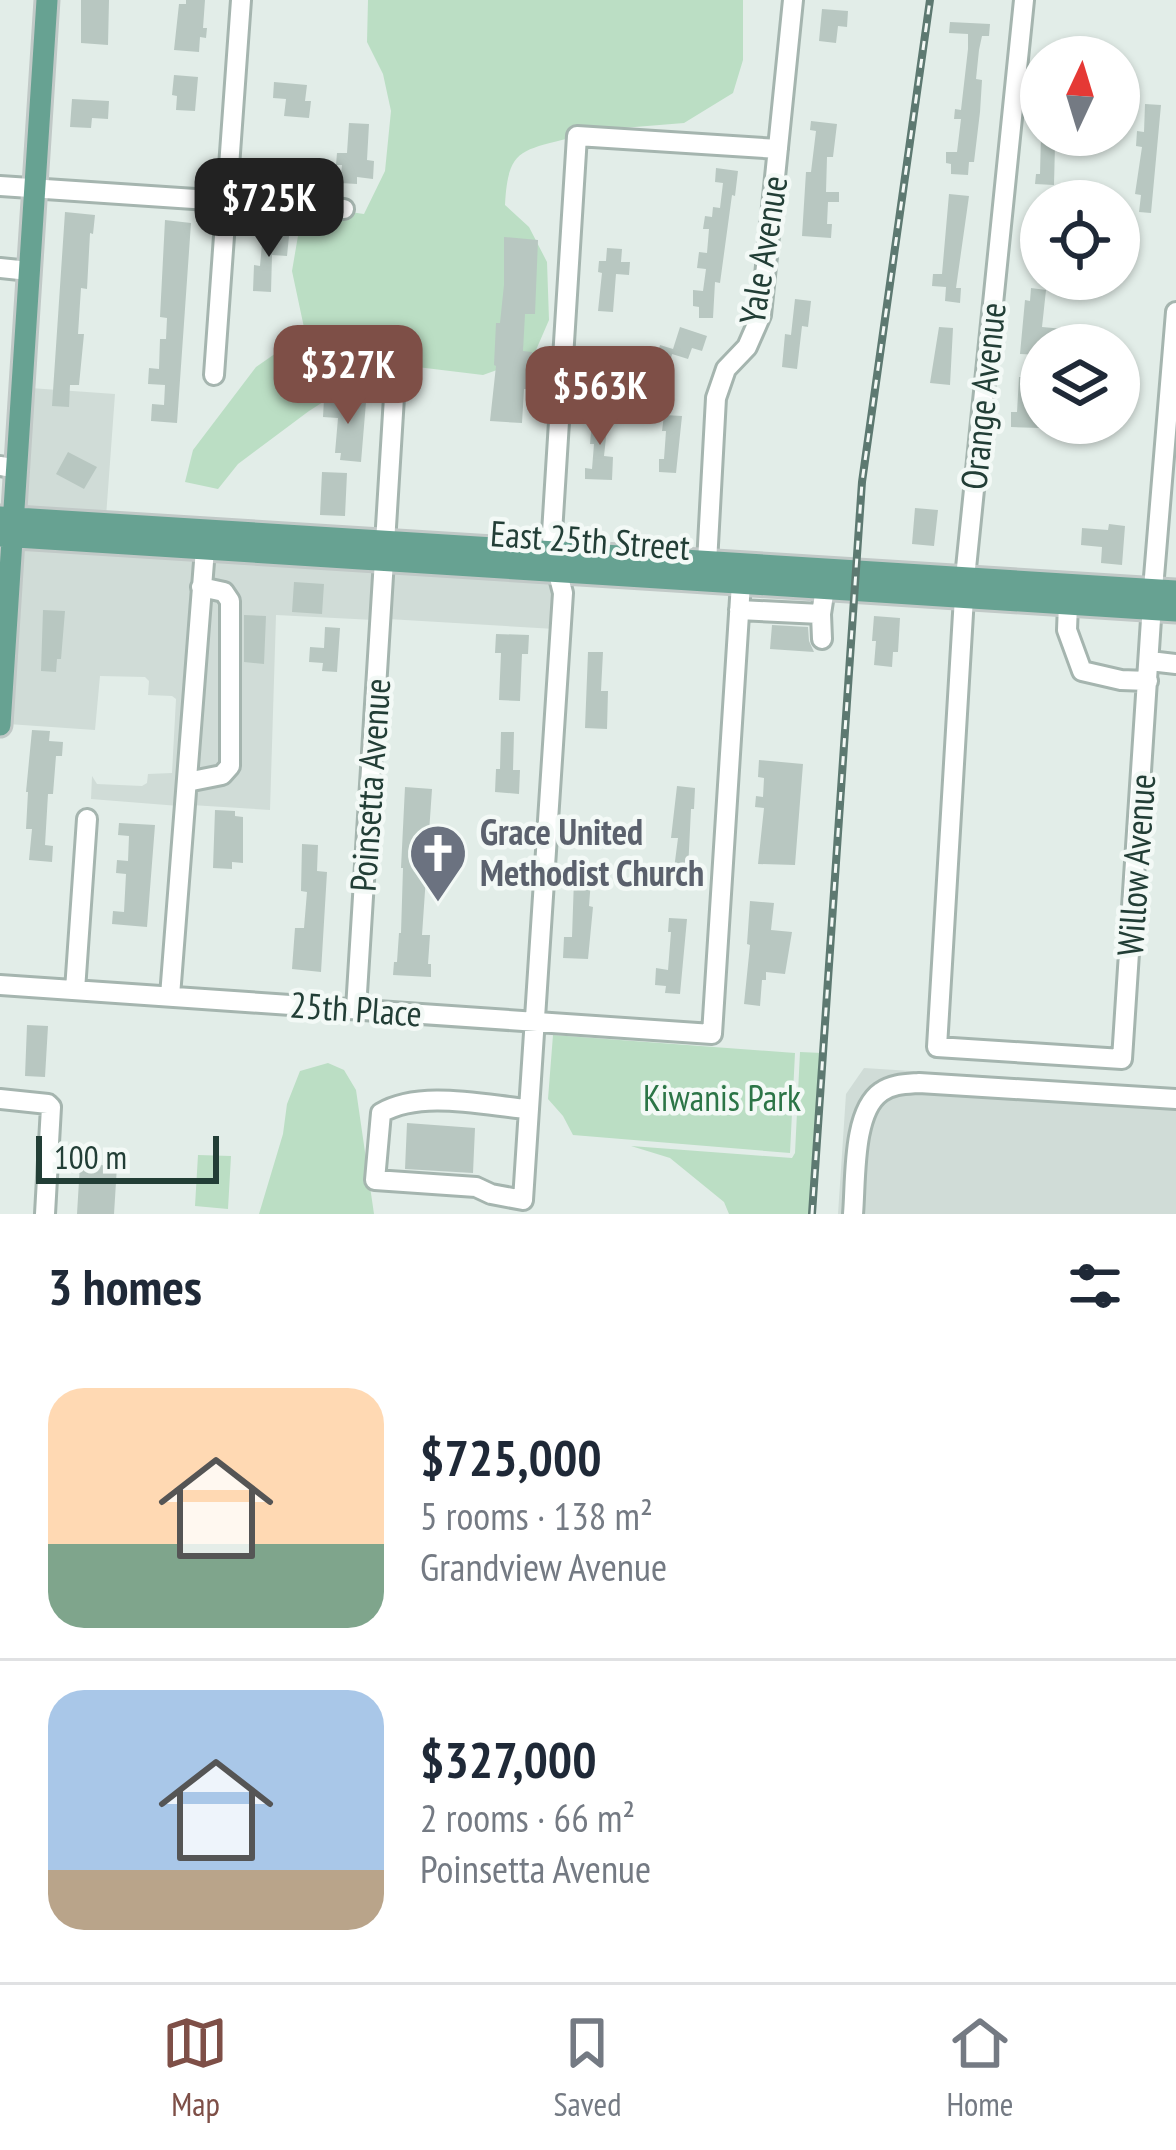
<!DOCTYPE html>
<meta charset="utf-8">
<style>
:root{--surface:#fff;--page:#f6f6f7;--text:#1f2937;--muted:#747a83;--line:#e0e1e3;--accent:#7e4f47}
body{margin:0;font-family:"PT Sans Narrow",sans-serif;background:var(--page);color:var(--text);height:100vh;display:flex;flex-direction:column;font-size:45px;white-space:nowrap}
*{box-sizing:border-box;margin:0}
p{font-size:39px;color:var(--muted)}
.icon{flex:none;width:66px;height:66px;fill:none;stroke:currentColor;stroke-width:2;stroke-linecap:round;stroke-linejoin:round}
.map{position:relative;height:1214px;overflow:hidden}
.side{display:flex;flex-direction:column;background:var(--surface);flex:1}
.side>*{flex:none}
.needle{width:78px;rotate:4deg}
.fabs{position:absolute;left:1020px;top:36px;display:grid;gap:24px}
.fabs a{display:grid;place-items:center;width:120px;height:120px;border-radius:50%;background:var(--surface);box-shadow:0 3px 9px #0004;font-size:60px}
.scale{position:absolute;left:36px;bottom:30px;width:183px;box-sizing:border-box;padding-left:12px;border:6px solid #223e36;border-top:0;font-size:33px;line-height:42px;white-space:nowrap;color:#223e36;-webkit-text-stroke:9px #f3f9f6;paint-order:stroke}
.price{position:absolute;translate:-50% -102px;padding:0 27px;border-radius:24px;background:var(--accent);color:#fff;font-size:39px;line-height:78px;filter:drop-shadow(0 3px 6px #0008)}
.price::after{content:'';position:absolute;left:50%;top:72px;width:36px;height:27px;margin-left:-18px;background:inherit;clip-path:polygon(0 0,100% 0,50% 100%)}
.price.on{background:#222;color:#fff}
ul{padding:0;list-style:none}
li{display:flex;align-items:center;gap:36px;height:300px;padding:0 48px}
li+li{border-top:3px solid var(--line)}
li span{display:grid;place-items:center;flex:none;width:336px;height:240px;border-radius:36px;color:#555}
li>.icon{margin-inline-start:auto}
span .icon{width:144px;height:144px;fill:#fffc;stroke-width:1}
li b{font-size:51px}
h2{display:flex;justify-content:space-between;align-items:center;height:144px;padding:0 48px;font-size:51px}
.tab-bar{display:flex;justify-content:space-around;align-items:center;height:168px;border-top:3px solid var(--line);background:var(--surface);font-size:33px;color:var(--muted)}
.tab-bar a{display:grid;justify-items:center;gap:6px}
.tab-bar .on{color:var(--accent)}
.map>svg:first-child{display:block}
.built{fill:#d0dcd7}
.green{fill:#bbdec4}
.building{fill:#b8c7c1}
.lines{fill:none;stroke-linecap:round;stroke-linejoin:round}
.minor-casing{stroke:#a5b5af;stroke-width:24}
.major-casing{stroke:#c1c9c7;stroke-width:27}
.minor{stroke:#fff;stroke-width:18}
.major{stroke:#67a292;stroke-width:21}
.rail-casing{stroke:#5d7971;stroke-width:8}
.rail{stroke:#f3f9f6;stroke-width:3;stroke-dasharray:9;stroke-linecap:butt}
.labels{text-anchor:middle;stroke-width:9;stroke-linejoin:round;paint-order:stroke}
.street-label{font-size:36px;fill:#223e36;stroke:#f3f9f6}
.worship-label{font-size:36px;font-weight:bold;fill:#5b616d;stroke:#f3f9f6;text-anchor:start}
.park-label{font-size:36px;fill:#2c7547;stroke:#f3f9f6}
</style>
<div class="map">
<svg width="1176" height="1214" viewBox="0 0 1176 1214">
<rect width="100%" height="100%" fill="#e2ede8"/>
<path class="built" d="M30,388L115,394L106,517L21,511Z
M21,546L197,558L179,806L91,799L92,776L97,784L142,786L147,783L148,774L172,773L176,699L172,696L148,695L149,681L145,677L100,676L95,730L8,724Z
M211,559L376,570L374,620L276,615L270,810L191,805Z
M390,571L552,581L557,594L555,629L388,619Z
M864,1068L1176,1088V1214H838L846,1094Z"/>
<path class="green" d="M368,0H743V60L733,93L684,123L598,130L571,129L570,138C520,151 508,149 505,205L529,227L547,262L549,320L533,357L483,375L384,363L309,411L238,464L218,489L185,482L193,450L256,367L279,351L306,337L292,271L299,230L327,215L349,217L350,212L364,214L385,171L391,111L383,74L367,42Z
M553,1035L795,1053L790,1153L573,1135L563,1116L548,1099Z
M800,1052L822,1053L812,1214H729L724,1202L670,1158L631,1146L792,1158L795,1153Z
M328,1063L344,1070L356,1090L374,1214H259L283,1134L287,1104L300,1071Z
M198,1155L231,1156L228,1209L195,1206Z"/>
<path class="building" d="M81,0H109L108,45L81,43Z
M186,0H205L203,28H207L206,38L200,37L199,52L174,50L179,4H186Z
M822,9L848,11L847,27L838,26L836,43L819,41Z
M950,22L990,24L989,36H982L979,50L976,79L982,80L980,112L974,162H969L968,175L951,174V164L946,163V152H957L961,119H954L955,109L961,110L968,49V34L949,33Z
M174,75L198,77L195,111L176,110L177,96L172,95Z
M274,82L307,85L305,101H311L309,118L284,116L286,99L273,98Z
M72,99L109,101L108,119L92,118L91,128L70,127Z
M1145,104L1161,105L1151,213L1139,212L1141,195L1135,194L1142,147L1136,146L1137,131L1144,132Z
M811,121L837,124L833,157H827L826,192H839V202H828L827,224H832L831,238L802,236L806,172H811L816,131L810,130Z
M349,123L369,124L367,160L374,161L373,179L357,177V184L340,183L342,165H336L337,153H347Z
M1041,135H1063L1062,146L1055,145L1054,185L1035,184L1036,174H1040Z
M716,168L738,171L735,196L732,195L720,283L715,282L713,318H699V307L693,306V290L703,291L706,269L697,268L699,252L707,253L709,229H703L705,216L712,217L713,207L720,208L723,183L715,182Z
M949,194L969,196L956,288H961L960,303L945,301L946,287L932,286L933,274H942Z
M65,212L95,215L93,234L90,233L87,289L81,288L78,334H84L79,385H70L69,407L52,406Z
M165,220L191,223L177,423L151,421L152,404L164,405L165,385L148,384L149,368L159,369L160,339H166L167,318L160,317Z
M263,233L289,236L287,256L272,255L271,292L253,291L254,265L260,266Z
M504,237L538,240L535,314H525L523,351L532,352L529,389H524L522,423L490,421L496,366L494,365L496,323H500L504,285Z
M607,248L622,249L621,262H630L629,275L616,274L613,312L598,311L602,273L598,272L599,261H606Z
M1031,288L1046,290L1042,327L1064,329L1063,344L1042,342L1041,355L1020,354L1025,300L1030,301Z
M795,299L811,301L808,327L802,326L797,369L782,367L785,334L791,335Z
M680,327L707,336L702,351L692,348L688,359L672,354L670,363L656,359L660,345L673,349Z
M939,327L953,328L950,385L930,383Z
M1019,377H1034L1032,412H1040V428L1011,427V412H1017Z
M324,399L366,402L361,462L340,460L341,453H335L338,418L323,417Z
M593,408L609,410L604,456L613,457L612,480L585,479V468L592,469L594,444H590Z
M664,415L682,416L676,473L659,472V459H664L666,431H662Z
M68,452L97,467L84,489L56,474Z
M322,472L347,473L345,516L320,515Z
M915,508L938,510L934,546L912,544Z
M1109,524L1125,526L1122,565L1101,563L1102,547L1081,545L1082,528L1108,530Z
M294,582L324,584L322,614L292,612Z
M43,610L65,611L61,659H57L56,672L41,671Z
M244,615L266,616L264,664L244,662Z
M874,616L900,618L898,652H893L892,667L874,665L876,641H872Z
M772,625L808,627L809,641L814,652L770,649Z
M325,627L340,628L337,672L322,671L323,663L309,662L310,647L324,648Z
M496,634L529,635L528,654H522L520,701L499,700L501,653H495Z
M588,652H603L601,691H608L607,729L585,728Z
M32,730L50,731L49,741L63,742L62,756H56L53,794H48L45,845L53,846L52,862L29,860L32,829H26L28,792H26Z
M501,732H514L513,770H520L519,794L495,792L496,769H500Z
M759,760L803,764L795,865L758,864L764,808L755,807L756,796L763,797L764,778L758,777Z
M677,786L695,788L694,809H691L688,870L674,869L678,838H671Z
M405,787L432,789L422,935H430L428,964H431V977L393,975L394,962H397L399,933H401L403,868H401Z
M215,810L235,811V816L243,817V863L232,862V869L213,868Z
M119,823L155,825L147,927L112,924L113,911L124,912L126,874L116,873L117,860L128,861L129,836L118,835Z
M302,844L318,845L317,871L327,872L321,972L292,969L295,928H304L307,892L301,891Z
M574,879L591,880L589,906L593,907L588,959L563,958L564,937H572Z
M750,901L774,903L771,930L792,932L785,974L766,972V980H762L760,1006L744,1004L750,945L747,944Z
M669,918L687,919L680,994L665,993L666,986L655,985L656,968L668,970L671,932H668Z
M27,1025L48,1026L45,1077L25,1076Z
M407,1123L475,1128L473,1173L405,1169Z
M80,1164L117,1166L114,1214H77Z"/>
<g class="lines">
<g class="minor-casing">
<path id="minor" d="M0,186L344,209
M0,268L29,271
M214,375L241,0
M0,466L18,469
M385,543L394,397
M707,563L716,398L726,369L747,347L761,315L793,0
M965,578L1024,0
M964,597L937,1047L1122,1059L1153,589L1176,312
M1068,604L1067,630L1082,671L1121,680L1148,681
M739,610L821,614L825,588
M821,614L822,639
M1150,661L1176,664
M187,782L222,775L230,766V601L224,592L201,587
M0,985L712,1034L741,583
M75,990L87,819
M170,996L205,549
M356,1009L384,560
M0,1099L48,1104L51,1107L45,1214
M527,1109C483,1105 420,1090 381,1113L375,1180L476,1187L491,1194L523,1200L563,593L553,554L552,533L577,136L778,149
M853,1214C856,1181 852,1112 881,1092C892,1084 906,1084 919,1083L1176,1099"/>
</g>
<g class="major-casing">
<path id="major" d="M0,517L1176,591
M0,536L1176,611
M0,725L47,0"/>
</g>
<use href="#minor" class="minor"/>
<use href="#major" class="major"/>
<g class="rail-casing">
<path id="rail" d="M812,1214L862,482L930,0"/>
</g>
<use href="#rail" class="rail"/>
</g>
<defs>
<g id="church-pin" transform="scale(3)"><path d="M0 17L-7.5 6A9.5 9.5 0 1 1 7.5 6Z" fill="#6b7280" stroke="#f3f9f6"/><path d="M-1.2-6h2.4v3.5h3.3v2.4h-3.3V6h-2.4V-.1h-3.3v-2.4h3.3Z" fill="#fff"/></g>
</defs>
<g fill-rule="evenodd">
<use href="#church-pin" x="438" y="853"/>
</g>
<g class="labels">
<g class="street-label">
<text transform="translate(763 250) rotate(-81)" y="13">Yale Avenue</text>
<text transform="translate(983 396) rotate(-84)" y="13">Orange Avenue</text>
<text transform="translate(590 540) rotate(4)" y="13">East 25th Street</text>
<text transform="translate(370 785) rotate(-86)" y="13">Poinsetta Avenue</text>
<text transform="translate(1136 865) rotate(-86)" y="13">Willow Avenue</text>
<text transform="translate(356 1009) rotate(4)" y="13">25th Place</text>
</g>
<g class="worship-label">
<text x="480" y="845">Grace United<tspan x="480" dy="41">Methodist Church</tspan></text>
</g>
<g class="park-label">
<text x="722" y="1111">Kiwanis Park</text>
</g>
</g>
</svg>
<div class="fabs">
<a><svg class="needle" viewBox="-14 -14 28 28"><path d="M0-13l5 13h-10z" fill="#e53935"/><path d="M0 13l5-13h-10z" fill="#747a83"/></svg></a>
<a><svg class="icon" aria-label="locate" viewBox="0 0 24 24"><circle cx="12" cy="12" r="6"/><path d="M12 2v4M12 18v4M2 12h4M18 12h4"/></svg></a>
<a><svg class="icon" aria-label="layers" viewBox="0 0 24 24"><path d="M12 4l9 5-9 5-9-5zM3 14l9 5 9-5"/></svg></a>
</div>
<div class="scale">100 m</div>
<b class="price on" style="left:269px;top:260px">$725K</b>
<b class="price" style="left:348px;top:427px">$327K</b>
<b class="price" style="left:600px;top:448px">$563K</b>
</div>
<section class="side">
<h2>3 homes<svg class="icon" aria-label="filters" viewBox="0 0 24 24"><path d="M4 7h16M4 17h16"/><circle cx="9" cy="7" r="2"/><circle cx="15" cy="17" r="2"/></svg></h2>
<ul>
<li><span style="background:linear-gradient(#ffd9b3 65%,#7fa58c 0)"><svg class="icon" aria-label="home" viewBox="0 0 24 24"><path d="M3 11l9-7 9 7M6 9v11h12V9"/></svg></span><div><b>$725,000</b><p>5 rooms · 138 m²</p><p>Grandview Avenue</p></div></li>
<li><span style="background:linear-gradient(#a9c7e8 75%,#b9a48a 0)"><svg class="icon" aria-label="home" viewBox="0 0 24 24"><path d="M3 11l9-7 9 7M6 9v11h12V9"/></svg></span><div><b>$327,000</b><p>2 rooms · 66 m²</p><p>Poinsetta Avenue</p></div></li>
</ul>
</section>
<nav class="tab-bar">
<a class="on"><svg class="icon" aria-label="map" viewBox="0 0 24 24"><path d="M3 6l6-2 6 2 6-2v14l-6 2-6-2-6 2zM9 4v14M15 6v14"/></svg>Map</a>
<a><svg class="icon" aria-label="saved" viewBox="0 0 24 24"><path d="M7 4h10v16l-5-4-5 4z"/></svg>Saved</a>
<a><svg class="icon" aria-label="home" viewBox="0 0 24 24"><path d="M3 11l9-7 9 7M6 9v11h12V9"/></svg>Home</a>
</nav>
